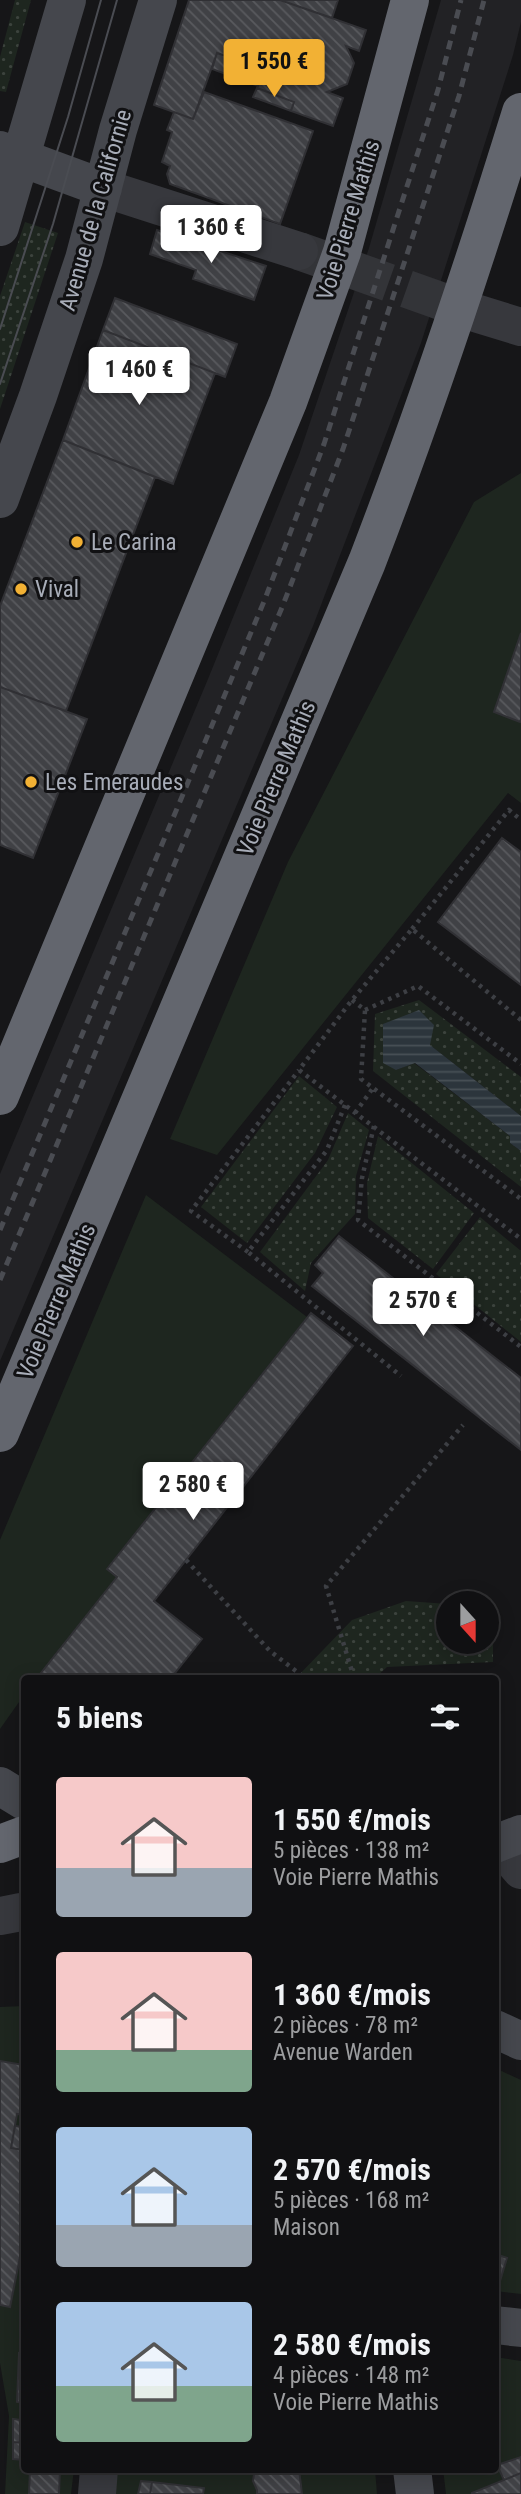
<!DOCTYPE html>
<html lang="fr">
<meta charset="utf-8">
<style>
:root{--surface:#101012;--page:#19191b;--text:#f1f3f6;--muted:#9c9d9f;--line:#303032;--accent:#f2b134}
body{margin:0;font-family:"Roboto Condensed",sans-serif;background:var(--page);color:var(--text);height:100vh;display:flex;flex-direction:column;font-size:26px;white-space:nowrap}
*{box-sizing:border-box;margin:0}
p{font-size:23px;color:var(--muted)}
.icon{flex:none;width:38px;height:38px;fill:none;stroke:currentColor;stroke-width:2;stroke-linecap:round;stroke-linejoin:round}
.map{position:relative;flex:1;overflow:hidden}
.drawer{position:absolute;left:21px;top:1675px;width:478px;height:798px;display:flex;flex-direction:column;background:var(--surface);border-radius:7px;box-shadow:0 4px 18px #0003,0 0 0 2px var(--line)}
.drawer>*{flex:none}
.needle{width:46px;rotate:159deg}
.fabs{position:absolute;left:436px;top:1591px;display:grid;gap:14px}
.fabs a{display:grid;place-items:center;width:63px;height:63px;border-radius:50%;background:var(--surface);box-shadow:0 4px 18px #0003,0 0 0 2px var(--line);font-size:35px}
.price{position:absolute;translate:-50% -60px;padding:0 16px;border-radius:7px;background:#fff;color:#222;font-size:23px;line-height:46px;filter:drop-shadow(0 2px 4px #0008)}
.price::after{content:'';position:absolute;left:50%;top:42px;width:21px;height:16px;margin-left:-10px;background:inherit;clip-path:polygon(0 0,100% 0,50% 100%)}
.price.active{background:var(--accent);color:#111}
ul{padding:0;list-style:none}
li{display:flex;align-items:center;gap:21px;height:175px;padding:0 35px}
li span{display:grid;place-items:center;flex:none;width:196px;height:140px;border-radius:7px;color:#555}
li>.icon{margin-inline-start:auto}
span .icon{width:84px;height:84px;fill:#fffc;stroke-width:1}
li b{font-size:30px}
h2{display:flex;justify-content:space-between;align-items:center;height:84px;padding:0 35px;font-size:30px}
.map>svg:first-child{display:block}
.built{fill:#222225}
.grass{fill:url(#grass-dots)}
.garden{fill:#1e261f}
.water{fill:url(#water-rules)}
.building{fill:url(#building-back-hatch);stroke:#303034;stroke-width:2}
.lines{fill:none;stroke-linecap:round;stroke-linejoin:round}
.street-tunnel{stroke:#333438;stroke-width:38;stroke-dasharray:38 19;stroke-linecap:butt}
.path{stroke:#3d3f44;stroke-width:4.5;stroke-dasharray:3.5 5;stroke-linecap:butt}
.street{stroke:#37383d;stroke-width:38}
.secondary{stroke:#45474d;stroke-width:38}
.highway{stroke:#63666e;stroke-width:38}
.tram{stroke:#4a4c52;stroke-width:2}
.rail{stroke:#4a4c52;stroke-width:5;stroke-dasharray:9 7;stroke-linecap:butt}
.poi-dot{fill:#f2b134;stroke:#111113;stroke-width:2.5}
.labels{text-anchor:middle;stroke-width:6;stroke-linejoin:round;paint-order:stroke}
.street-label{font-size:23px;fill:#a8adb8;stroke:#111113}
.poi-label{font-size:23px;fill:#a8adb8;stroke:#111113;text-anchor:start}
</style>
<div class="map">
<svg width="521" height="2494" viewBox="0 0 521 2494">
<defs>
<pattern id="grass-dots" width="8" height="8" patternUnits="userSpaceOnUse" patternTransform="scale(1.75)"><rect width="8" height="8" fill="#1e261f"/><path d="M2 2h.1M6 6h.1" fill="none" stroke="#3c433d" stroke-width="1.8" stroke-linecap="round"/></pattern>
<pattern id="water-rules" width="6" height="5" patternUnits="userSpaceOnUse" patternTransform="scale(1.75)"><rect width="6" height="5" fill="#2c353c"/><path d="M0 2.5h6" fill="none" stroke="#485056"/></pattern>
<pattern id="building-back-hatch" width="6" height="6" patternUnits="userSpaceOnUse" patternTransform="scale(1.75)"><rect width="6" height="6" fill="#404145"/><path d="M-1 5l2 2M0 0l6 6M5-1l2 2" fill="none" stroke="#595a5e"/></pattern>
</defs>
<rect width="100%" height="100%" fill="#161618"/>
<path class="built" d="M441,0H521V22L513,55L421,343L313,626L0,1361V1174L208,679L299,455L369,248Z"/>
<path class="grass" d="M15,0H31L6,92L0,91V57Z
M25,222L58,233L0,409V296Z
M419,1000L521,1077V1116L430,1045L396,1070L414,1063L510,1136V1143L521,1151V1187L373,1071L375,1014Z
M299,1076L337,1107L315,1153L247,1243L201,1207Z
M348,1113L369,1130L356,1176L355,1214L311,1263L305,1291L260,1252L328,1160Z
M378,1136L474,1213L433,1269L368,1218L367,1183Z
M480,1217L521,1251V1342L436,1274Z
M406,1601L448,1604V1642H486L487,1619L493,1624V1662L387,1667L375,1678H296L352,1620Z"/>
<path class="garden" d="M521,473V803L508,793L217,1155L170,1139L288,862L474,502Z
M146,1195L307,1317L107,1568L117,1577L37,1678H24V1695L0,1729V1540Z
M24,2006V2469H74L71,2494H5L9,2416L0,2363V2007Z
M495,2068L521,2080V2294L495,2291Z
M495,2357L521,2361V2494H446L443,2469H495Z
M112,2469H375L377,2494H107Z"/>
<path class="water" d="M419,1010L434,1025L430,1045L521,1116V1151L510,1143V1136L415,1063L396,1070L383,1063V1024Z"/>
<path class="building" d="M189,0H280L366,30L359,51L346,46L354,63L347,84L327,92L343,98L333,126L291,111L294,102L257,88L263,69L217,53L193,119L154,105Z
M280,0H338L332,18Z
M217,53L263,69L258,86L212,69Z
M257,88L294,102L291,111L253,97Z
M204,92L313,131L280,224L170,184L167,174L170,166L162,162L172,132L167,130L174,112L193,119Z
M157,230L266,266L254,300L193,279L196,270L150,254Z
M115,298L237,344L225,377L103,330Z
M103,330L215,373L173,484L63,440Z
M63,440L155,477L66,711L0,687V606Z
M521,633V719L520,722L494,712Z
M0,687L87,719L33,858L0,845Z
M502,838L521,852V985L438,922Z
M339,1236L521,1378V1450L312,1286L323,1273L315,1265Z
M311,1313L353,1346L154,1601L202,1639L171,1678H37L117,1577L107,1569Z
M0,2061L24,2065V2115L17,2114L11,2148L24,2150V2237L10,2307L0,2305Z
M15,2126L24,2127L23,2150L11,2148Z
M495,2254L507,2258L497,2291L495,2289Z
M19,2353L24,2354V2403L17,2402Z
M24,2399V2443L13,2442V2419L21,2420Z
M13,2442L24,2443V2460L13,2459Z
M521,2457V2473L504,2480L497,2465Z
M30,2469H60L59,2494H29Z
M261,2469H299L302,2494H257V2490L253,2481L254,2474Z
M521,2473V2494H472V2493Z
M141,2481L152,2482L150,2494H138Z
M152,2482L204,2488L203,2494H150Z"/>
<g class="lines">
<path class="street-tunnel" d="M299,251L472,312"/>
<path class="path" d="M412,929L509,810L521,820
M352,1000L365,1010L361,1079L521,1199
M365,1010L418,986L521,1064
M521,1020L412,929L352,1000L299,1070L521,1239
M345,1105L327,1150L248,1252L401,1376
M355,1113L373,1088
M374,1126L362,1178L358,1220L521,1347
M248,1252L191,1211L299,1070
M186,1560L270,1651L305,1678
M354,1678L326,1586L463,1425"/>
<path class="street" d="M103,188L299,251
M472,312L521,327
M498,1843L521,1870
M0,1916L21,1912L24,1913
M97,2494L99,2469"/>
<path class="secondary" d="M0,150L103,188
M0,227L67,0
M0,499L38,396L84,259L118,130L158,0
M0,1786L24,1801
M495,1844L521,1834
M495,2029L521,2041
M495,2325L521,2328
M412,2469L415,2494"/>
<path class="highway" d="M0,1096L288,402L342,252L410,0
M0,1433L367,562C424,414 474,264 521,112
M0,1844L24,1835"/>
<path class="tram" d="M0,329L68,117L101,0
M0,384L53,224L117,0"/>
<path class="rail" d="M0,1230L265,599L324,444L438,90L461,0
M0,1280L283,605L343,449L459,96L484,0"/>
</g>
<g class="poi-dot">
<circle cx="77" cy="542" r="7"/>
<circle cx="21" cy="589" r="7"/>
<circle cx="31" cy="782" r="7"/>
</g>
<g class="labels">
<g class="street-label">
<text transform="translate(95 210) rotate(-74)" y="8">Avenue de la Californie</text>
<text transform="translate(348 220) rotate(-73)" y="8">Voie Pierre Mathis</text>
<text transform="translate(276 778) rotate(-67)" y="8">Voie Pierre Mathis</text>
<text transform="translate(56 1301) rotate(-67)" y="8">Voie Pierre Mathis</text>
</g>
<g class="poi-label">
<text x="91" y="550">Le Carina</text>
<text x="35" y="597">Vival</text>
<text x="45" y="790">Les Emeraudes</text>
</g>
</g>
</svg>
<div class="fabs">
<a><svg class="needle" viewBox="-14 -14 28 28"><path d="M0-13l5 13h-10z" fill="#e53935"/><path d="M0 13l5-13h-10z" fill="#9c9d9f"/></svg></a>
</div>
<b class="price active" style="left:274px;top:99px">1 550 €</b>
<b class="price" style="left:211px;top:265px">1 360 €</b>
<b class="price" style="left:139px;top:407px">1 460 €</b>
<b class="price" style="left:423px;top:1338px">2 570 €</b>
<b class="price" style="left:193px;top:1522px">2 580 €</b>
<section class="drawer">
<h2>5 biens<svg class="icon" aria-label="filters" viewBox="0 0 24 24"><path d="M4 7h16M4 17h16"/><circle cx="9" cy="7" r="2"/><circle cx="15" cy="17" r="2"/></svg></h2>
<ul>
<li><span style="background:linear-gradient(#f6c9c9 65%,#9aa5b1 0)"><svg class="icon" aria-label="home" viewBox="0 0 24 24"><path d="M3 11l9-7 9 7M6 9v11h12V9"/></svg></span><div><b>1 550 €/mois</b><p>5 pièces · 138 m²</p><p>Voie Pierre Mathis</p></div></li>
<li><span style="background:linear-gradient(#f6c9c9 70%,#7fa58c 0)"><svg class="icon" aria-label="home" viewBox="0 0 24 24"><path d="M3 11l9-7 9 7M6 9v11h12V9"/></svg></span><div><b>1 360 €/mois</b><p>2 pièces · 78 m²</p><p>Avenue Warden</p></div></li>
<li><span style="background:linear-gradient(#a9c7e8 70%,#9aa5b1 0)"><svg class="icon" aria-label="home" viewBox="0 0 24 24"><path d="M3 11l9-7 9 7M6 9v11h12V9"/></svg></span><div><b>2 570 €/mois</b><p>5 pièces · 168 m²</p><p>Maison</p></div></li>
<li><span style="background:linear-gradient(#a9c7e8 60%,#7fa58c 0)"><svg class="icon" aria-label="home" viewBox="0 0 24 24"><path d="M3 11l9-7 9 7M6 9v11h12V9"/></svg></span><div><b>2 580 €/mois</b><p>4 pièces · 148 m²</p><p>Voie Pierre Mathis</p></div></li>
</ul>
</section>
</div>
